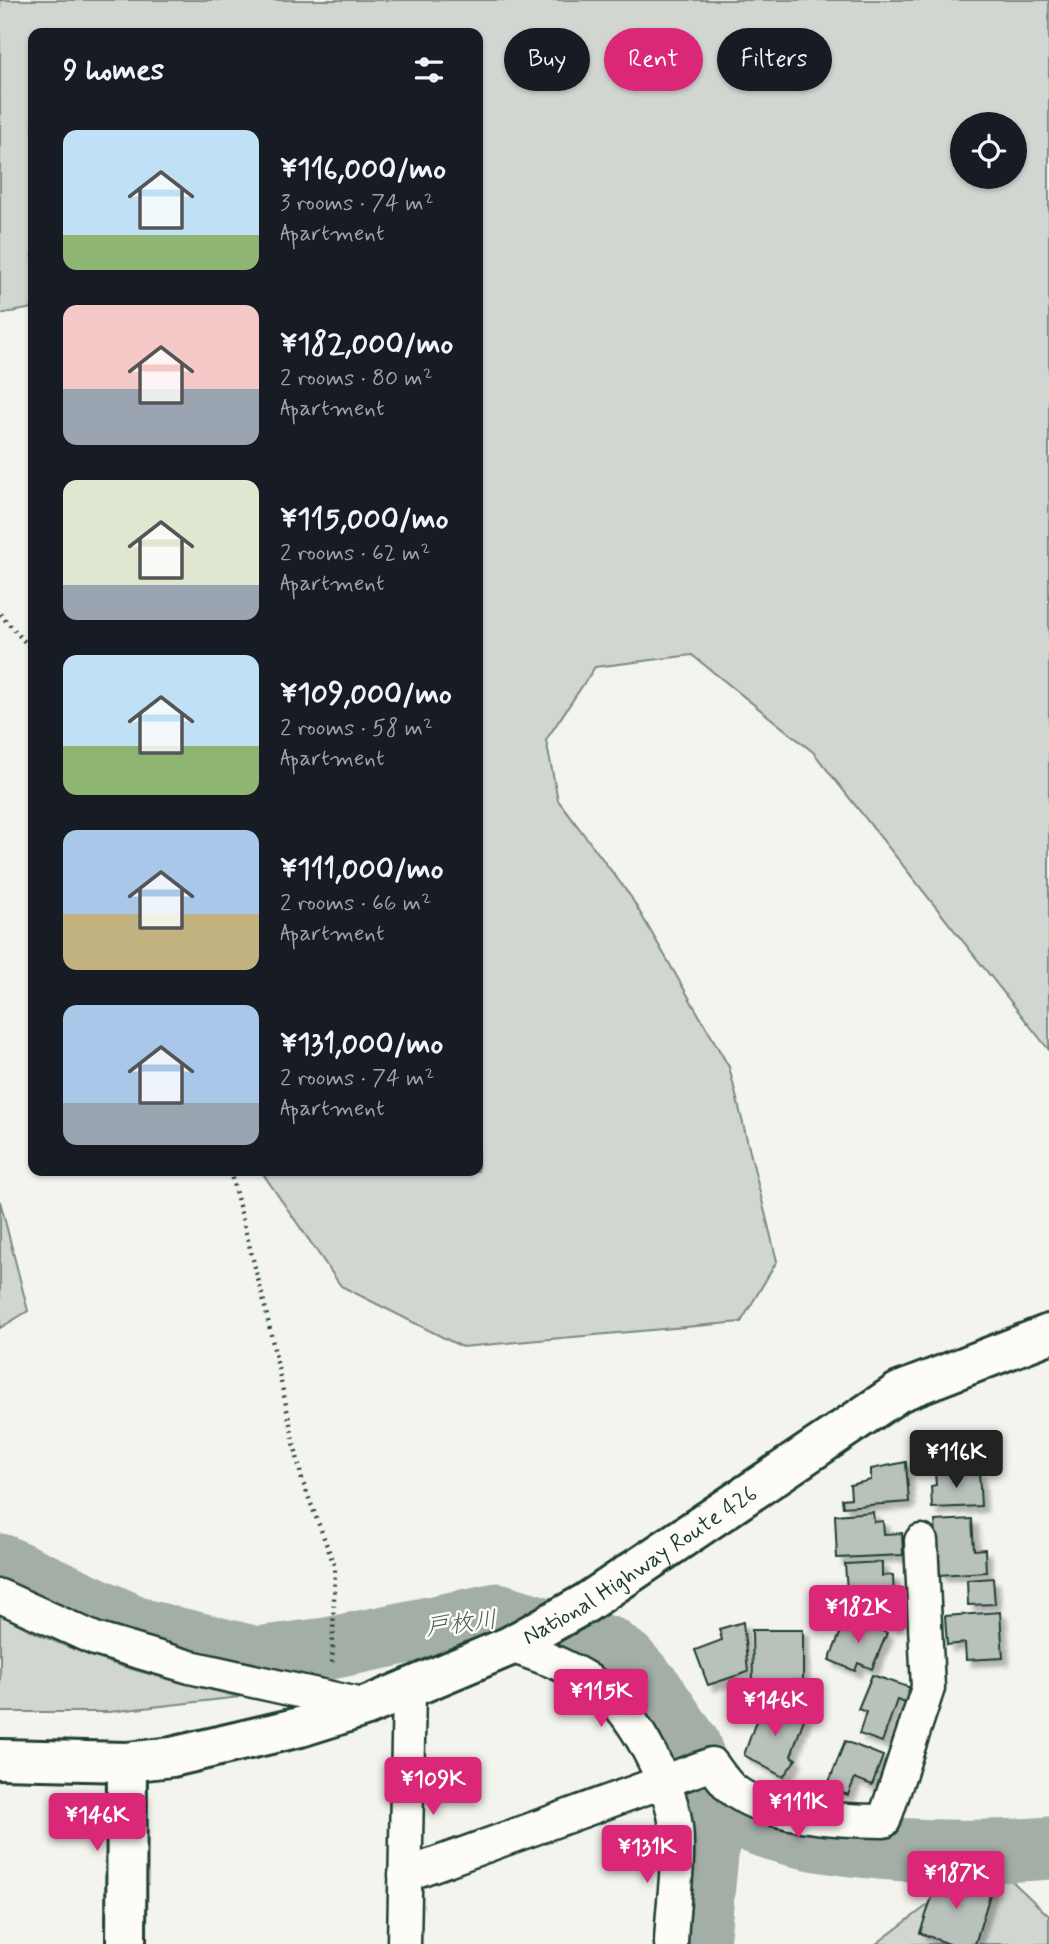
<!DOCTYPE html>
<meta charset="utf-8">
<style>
:root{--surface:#171b24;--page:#20242c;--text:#f1f3f6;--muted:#9ea1a6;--accent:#db2777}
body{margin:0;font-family:Mynerve,"Klee One",sans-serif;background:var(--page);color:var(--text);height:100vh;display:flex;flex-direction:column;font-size:26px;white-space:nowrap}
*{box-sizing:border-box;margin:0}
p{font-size:23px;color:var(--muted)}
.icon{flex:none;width:38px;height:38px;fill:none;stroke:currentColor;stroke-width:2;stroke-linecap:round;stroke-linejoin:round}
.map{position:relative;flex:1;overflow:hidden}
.details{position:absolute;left:28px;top:28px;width:455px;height:1148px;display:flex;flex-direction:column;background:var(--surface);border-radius:14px;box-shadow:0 2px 5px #0004}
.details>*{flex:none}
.hud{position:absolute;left:504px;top:28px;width:439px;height:63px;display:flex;gap:14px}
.tools{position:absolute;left:950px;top:112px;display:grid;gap:14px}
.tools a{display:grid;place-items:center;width:77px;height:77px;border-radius:50%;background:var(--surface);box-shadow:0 2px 5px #0004;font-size:35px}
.price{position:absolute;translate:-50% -60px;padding:0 16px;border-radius:7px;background:var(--accent);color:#fff;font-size:23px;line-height:46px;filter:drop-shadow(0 2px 4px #0008)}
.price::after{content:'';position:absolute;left:50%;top:42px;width:21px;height:16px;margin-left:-10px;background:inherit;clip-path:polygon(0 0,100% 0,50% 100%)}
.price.active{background:#222;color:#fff}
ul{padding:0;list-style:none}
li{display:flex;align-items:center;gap:21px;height:175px;padding:0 35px}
li span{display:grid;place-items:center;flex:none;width:196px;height:140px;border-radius:14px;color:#555}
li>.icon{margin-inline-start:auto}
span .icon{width:84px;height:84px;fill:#fffc;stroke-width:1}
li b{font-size:30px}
h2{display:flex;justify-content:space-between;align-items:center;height:84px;padding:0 35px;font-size:30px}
.chip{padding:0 24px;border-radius:32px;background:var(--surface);box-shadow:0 2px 5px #0004;font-size:24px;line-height:63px}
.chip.active{background:var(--accent);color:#fff}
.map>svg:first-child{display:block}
.green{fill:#d1d6d1;stroke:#788a82;stroke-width:2;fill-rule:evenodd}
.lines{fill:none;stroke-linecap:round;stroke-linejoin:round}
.river{stroke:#a3aea7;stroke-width:63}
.building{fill:#b9c1bb;stroke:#1f3d34;stroke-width:2;filter:url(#shadow)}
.minor-casing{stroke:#1f3d34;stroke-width:37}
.tertiary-casing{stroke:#1f3d34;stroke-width:44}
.trunk-casing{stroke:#1f3d34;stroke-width:44}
.path{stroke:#1f3d34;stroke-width:4.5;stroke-dasharray:2 5;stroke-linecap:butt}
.minor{stroke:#fdfcf7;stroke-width:32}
.tertiary{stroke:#fdfcf7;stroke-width:38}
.trunk{stroke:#fdfcf7;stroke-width:38}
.labels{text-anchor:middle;stroke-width:5;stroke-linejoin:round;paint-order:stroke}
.street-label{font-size:23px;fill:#1f3d34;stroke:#fdfcf7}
.water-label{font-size:24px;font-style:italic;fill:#475f56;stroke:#fdfcf7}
</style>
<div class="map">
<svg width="1049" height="1944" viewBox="0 0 1049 1944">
<defs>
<filter id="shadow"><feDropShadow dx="6" dy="6" stdDeviation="2" flood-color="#0004"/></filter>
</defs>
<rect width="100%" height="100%" fill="#f4f4ef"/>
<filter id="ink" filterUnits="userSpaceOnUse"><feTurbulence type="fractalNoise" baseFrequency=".0143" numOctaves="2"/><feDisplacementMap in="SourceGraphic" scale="14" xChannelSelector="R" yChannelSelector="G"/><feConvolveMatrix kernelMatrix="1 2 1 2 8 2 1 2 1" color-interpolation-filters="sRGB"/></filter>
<g filter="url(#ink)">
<path class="green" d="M0,0H1049V1050L813,752L692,655L595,667L546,740L558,800L631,897L729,1067L777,1261L741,1322L462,1347L341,1286L261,1171H478V33H33V308L0,314ZM1015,124V177H962V124Z
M0,1201L28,1311L0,1328Z
M0,1614C77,1659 154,1676 240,1697L109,1712H0Z
M989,1859L1049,1916V1944H876Z"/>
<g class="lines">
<path class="river" d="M0,1565L142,1630L257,1658L326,1649L497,1614L609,1648L626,1661L652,1690L689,1745L704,1786L708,1846L698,1944
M704,1786C711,1793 719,1802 727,1808C794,1855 969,1855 1049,1848"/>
</g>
<path class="building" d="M906,1462L909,1502L843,1507L842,1499L851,1498L850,1485L871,1480V1469Z
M979,1471L981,1506L932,1508L931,1486L936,1485L935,1473Z
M873,1512L874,1522L883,1521L884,1534L902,1533L903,1555L837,1558L835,1515Z
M972,1519L974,1550L985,1549L986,1572L939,1575L935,1521Z
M882,1562V1576L893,1575L894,1602L848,1604L845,1564Z
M993,1578L995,1604L968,1605L967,1580Z
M873,1609L898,1613L896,1625L871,1619Z
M1000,1612L1003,1658L966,1660L965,1643L947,1645L945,1616Z
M847,1617L887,1633L872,1669L858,1663L855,1671L829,1660Z
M743,1622L748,1672L708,1685L695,1650L722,1640L719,1629Z
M752,1630H803V1680L753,1681Z
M872,1675L914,1689L909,1704L897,1700L882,1742L859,1734L866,1712L858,1709Z
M763,1701L805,1716L791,1756L796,1759L783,1777L744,1755Z
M845,1741L883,1756L872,1785L855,1778L848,1795L827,1787Z
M940,1873L992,1888L975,1944H949L920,1933Z"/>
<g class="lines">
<g class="minor-casing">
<path id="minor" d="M0,1596L95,1639L190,1667L367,1706
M510,1646C545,1657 577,1669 605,1692C636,1717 672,1788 676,1827C680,1862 672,1908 671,1944
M405,1875L712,1764C718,1772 725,1783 732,1789C765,1817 842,1821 884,1821L928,1688L921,1541
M404,1944L409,1689"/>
</g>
<g class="tertiary-casing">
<path id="tertiary" d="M126,1944L127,1762"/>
</g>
<g class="trunk-casing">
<g id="trunk">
<path id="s1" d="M0,1759L127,1762L172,1757L300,1727L367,1706L510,1646L586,1603L899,1392L1049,1334"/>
</g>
</g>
<path class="path" d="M0,614L33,651
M230,1171L264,1302L302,1480L335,1567L332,1667"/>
<use href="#minor" class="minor"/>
<use href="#tertiary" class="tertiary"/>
<use href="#trunk" class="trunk"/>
</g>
</g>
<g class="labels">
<g class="street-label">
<text dy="8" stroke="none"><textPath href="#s1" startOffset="682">National Highway Route 426</textPath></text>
</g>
<g class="water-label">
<text transform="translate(461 1623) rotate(-7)" y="8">戸枚川</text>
</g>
</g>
</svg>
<div class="tools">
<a><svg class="icon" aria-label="locate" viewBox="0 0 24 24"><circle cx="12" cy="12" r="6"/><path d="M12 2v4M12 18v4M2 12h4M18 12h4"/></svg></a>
</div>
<b class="price active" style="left:956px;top:1490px">¥116K</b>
<b class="price" style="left:858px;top:1645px">¥182K</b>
<b class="price" style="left:601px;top:1729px">¥115K</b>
<b class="price" style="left:775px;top:1738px">¥146K</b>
<b class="price" style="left:433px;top:1817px">¥109K</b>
<b class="price" style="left:798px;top:1840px">¥111K</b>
<b class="price" style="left:97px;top:1853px">¥146K</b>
<b class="price" style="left:647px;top:1885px">¥131K</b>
<b class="price" style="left:956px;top:1911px">¥187K</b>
<div class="hud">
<a class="chip">Buy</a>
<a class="chip active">Rent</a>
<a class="chip">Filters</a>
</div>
<section class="details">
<h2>9 homes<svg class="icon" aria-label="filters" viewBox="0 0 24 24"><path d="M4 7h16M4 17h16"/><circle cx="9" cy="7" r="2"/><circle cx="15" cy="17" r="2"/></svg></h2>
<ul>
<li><span style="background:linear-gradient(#bfe0f5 75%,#8fb573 0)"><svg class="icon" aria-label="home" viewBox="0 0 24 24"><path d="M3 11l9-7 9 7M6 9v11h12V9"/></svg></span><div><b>¥116,000/mo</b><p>3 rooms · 74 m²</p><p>Apartment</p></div></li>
<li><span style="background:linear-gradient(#f6c9c9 60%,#9aa5b1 0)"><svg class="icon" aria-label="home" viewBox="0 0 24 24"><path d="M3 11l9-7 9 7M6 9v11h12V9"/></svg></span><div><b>¥182,000/mo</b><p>2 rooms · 80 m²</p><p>Apartment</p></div></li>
<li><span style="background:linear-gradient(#dfe7d0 75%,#9aa5b1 0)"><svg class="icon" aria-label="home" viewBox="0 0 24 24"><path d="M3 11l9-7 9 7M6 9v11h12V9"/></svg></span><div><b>¥115,000/mo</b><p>2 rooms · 62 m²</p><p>Apartment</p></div></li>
<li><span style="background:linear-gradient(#bfe0f5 65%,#8fb573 0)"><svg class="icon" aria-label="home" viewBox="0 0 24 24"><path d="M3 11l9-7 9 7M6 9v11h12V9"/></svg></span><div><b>¥109,000/mo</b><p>2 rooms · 58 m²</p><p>Apartment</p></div></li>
<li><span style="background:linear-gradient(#a9c7e8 60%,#c2b280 0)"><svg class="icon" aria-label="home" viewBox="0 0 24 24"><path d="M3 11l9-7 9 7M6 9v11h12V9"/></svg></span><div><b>¥111,000/mo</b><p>2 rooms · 66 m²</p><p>Apartment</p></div></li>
<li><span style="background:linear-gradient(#a9c7e8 70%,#9aa5b1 0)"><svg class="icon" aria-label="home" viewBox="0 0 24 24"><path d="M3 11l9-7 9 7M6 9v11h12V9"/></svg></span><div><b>¥131,000/mo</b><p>2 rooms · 74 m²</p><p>Apartment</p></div></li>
</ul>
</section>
</div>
